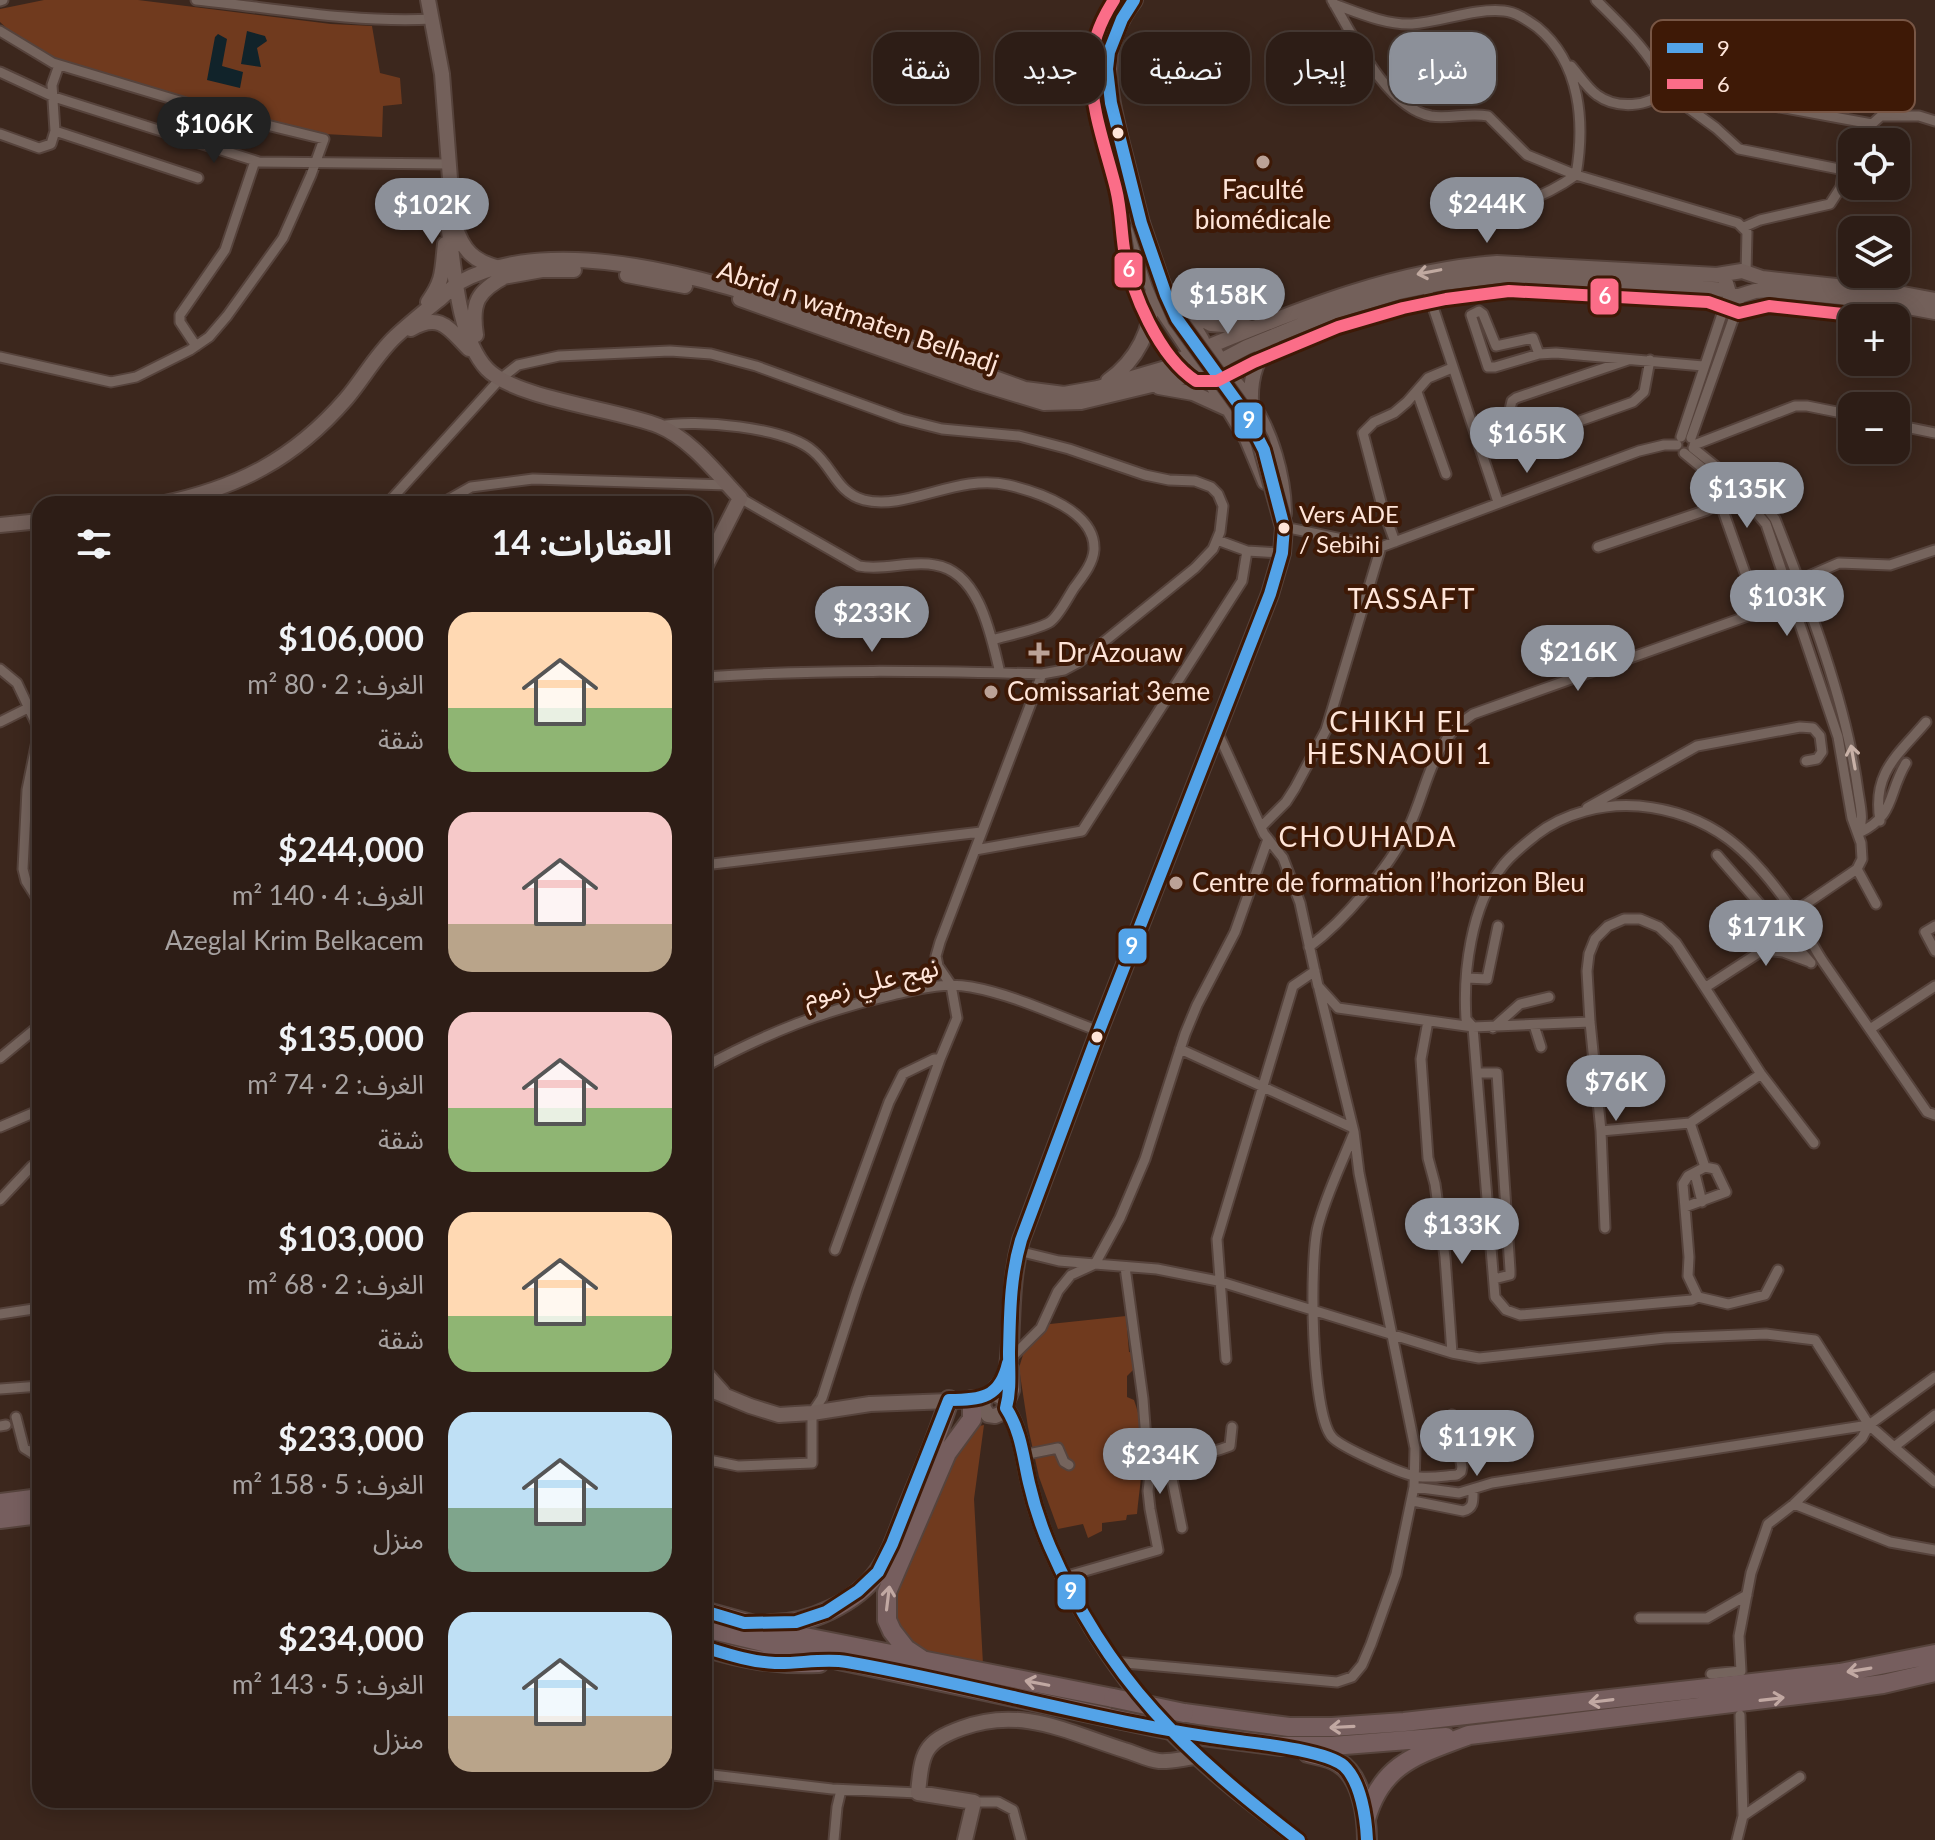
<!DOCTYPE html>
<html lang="ar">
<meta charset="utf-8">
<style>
:root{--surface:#2d1d16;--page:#392a23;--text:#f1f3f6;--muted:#a7a2a1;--line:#483b35;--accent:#8c9099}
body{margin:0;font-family:Lato,"Noto Sans Arabic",sans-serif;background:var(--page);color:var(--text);direction:rtl;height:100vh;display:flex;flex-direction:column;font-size:30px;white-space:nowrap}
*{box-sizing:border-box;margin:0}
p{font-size:26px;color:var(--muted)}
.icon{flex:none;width:44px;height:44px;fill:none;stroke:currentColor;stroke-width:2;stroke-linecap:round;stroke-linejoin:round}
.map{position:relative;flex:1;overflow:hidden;direction:ltr}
.sheet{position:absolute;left:32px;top:496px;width:680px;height:1312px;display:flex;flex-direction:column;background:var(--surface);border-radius:24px;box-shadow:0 4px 20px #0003,0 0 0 2px var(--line);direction:rtl}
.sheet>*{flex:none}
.hud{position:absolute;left:736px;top:32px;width:760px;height:72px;direction:rtl;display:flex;gap:16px}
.tools{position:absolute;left:1838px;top:128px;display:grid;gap:16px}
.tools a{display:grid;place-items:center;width:72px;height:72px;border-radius:16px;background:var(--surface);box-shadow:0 4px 20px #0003,0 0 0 2px var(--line);font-size:40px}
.price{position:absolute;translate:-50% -68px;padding:0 18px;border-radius:28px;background:var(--accent);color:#fff;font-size:26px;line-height:52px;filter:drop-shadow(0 2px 4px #0008)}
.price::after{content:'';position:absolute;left:50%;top:48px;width:24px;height:18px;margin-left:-12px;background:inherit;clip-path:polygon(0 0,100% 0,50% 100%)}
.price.current{background:#222;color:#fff}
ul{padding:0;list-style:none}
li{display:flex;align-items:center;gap:24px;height:200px;padding:0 40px}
li span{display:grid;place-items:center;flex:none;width:224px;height:160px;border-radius:24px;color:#555}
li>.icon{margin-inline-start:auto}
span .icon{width:96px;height:96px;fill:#fffc;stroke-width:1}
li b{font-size:34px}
h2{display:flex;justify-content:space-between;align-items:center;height:96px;padding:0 40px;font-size:34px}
.tag{padding:0 28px;border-radius:24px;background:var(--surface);box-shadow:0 4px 20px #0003,0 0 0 2px var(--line);font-size:28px;line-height:72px}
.tag.current{background:var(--accent);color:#fff}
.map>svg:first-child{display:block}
.green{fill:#703a1e}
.water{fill:#11232a}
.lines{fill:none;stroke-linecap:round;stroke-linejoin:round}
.street-casing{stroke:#56433c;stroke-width:13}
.secondary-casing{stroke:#56433c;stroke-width:18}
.primary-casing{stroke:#56433c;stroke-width:20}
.highway-casing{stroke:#56433c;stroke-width:22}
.street{stroke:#75645d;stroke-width:9}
.secondary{stroke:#73605a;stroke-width:14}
.primary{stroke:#7a6563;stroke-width:16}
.highway{stroke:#765e5e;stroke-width:18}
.primary-bridge-casing{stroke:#56433c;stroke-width:20;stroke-linecap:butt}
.highway-bridge-casing{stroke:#56433c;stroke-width:22;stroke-linecap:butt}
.primary-bridge{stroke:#7a6563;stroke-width:16}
.highway-bridge{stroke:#765e5e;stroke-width:18}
.bus-1-casing{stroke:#3e1906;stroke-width:18}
.bus-2-casing{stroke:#3e1906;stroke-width:18}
.bus-1{stroke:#53a3e8;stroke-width:12}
.bus-2{stroke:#fb6d88;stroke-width:12}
.oneway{stroke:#c0a9a0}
.oneway2{stroke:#c8b1a7}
.oneway3{stroke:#c1a8a2}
.bus-dot{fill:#ffe5d9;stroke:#3e1906;stroke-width:3}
.poi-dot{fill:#bba297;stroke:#3e1906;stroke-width:3}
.labels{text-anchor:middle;stroke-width:8;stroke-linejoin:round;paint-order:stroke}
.bus-label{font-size:24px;fill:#ffe5d9;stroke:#3e1906;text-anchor:start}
.poi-label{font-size:26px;fill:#ffe5d9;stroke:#3e1906;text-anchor:start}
.street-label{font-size:26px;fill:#ffe5d9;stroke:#3e1906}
.neighbourhood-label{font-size:28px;letter-spacing:2px;fill:#ffe5d9;stroke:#3e1906}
.key{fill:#3e1906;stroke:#785645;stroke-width:2}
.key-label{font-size:22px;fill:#ffe5d9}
.line-badge{stroke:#3e1906;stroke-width:3}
.badge-label{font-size:22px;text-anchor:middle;font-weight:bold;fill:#fff}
</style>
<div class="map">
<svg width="1935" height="1840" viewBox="0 0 1935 1840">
<rect width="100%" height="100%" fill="#3c271d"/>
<path class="green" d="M44,0H138L331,24L372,26L380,73L400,78L402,104L383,106L382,137L324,134L246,116L57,60L16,37L0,22V9Z
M1126,1316L1129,1352L1136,1353L1137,1366L1127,1376V1397L1134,1400C1149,1441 1141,1472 1137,1514L1127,1515L1126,1520L1102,1523V1531L1088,1538L1083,1524L1058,1529L1039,1477L1028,1427L1019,1368L1025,1348L1050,1324Z
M984,1425L974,1499L983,1664L916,1650L891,1616L897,1578L940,1480L974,1427Z"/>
<path class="water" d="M247,31L265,36L267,41L257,48L261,67L241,64Z
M218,34L227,39L222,66L243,72L240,88L207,80L215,37Z"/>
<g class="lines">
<g class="street-casing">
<path id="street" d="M196,0C274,8 353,23 432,19
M1332,0C1353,36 1387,108 1431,116C1450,119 1469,112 1488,116L1527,155L1576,175L1738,223L1747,232L1746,273
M0,1L3,0
M1334,4C1359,13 1386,25 1412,24C1442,22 1474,8 1504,11C1516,12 1527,20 1537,27C1581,63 1585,123 1576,175C1538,202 1506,208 1461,216
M0,31L53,63L226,115L324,139L311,175L283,238L227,316L209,337L190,350L136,377L111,382L0,357
M1571,66C1579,75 1587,88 1597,95C1616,109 1649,108 1665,90C1659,60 1618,22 1596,0
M0,72L54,97L259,162L447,164
M55,131L198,178
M0,134L39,148L51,144L55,131L52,85L59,65
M1744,227L1760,220L1830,204L1841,187L1843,173L1839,169L1739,149L1716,128L1675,98L1673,92L1676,88L1872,124L1881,116H1919L1935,121
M1426,286L1498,502
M196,346L180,322V315L225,250L255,161
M1539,354L1533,338L1496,346L1483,314L1479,311L1471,315L1488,367H1495L1539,354L1556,353L1703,366
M1628,360L1516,398L1512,401C1507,417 1514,438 1532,438L1633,402L1644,392L1650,360
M1417,392L1446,474
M1896,425L1935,433
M660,426C695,419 786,427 813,451C833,467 837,493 864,500C907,511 958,473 1008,485C1038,492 1096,511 1094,550C1093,564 1082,577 1074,588C1068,597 1059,616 1050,622C1040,629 1005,636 992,640
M1681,437L1729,293
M1691,438L1741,297
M1694,445L1795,406H1807L1852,415
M1693,448L1765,506L1775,519C1808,603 1846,701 1858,791C1860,805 1864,819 1859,833
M1684,453L1756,512L1766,524L1838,737L1852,818L1861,843L1862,859L1857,869L1794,912
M1717,481L1720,502L1750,587
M740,498L859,566C884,571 910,560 935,565C980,572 991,636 1000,673
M387,504L500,379L518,365L559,356L670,351L711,354L756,366L902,419L942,429L1019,436L1069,449L1145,475L1169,480L1195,481L1211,487L1218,494L1223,506L1220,532L1213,549L1195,568L1079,662L1064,670L1042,674L940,942L936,956L938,966L951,985L957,1018L940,1059L857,1290L822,1398L812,1413V1463L738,1466L704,1459
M441,504L471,487L533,479L728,485
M1284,527L1381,547L1639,451L1664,445H1677
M1217,540L1247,551L1282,553
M1395,542L1382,506L1363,433L1374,422L1394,413L1407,402L1428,378L1452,368
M1598,547L1707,510L1720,502
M0,669L17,683L36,723L38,736L27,790L23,869L26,881L40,903
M704,677C817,669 929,671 1042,674
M0,722L28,708
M1217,731L1264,834L1283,858L1300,903L1318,986L1338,1008L1473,1027L1495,1297L1506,1310L1520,1315L1692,1300L1698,1297L1688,1276L1689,1257L1683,1184L1688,1176L1705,1167L1690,1123
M1587,808L1697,746L1800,727L1813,728L1820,736L1822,752L1817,759L1806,761
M1880,821C1872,773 1897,756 1926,722
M1261,827L1286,802L1295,788L1326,730L1381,547
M1859,833C1896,815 1887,795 1906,763
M975,850L1082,831L1242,581L1247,551
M1717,855L1811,963
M704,865L981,832
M1857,869L1876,904
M1935,926L1925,932L1935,951
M1309,947C1344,921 1388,869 1408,829C1428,788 1430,741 1473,714L1759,612L1783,599L1809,576L1839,563L1890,565L1935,550
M1467,978L1487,979L1498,926
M1706,987L1763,950L1783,952L1810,962
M1428,1021L1421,1059L1428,1158L1435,1184L1445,1257L1452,1353
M1590,1022L1473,1027L1466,1019C1463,972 1471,907 1501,868C1510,855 1524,845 1536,835C1564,813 1604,803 1639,806C1713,813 1752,852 1793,911C1805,927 1812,946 1824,963C1858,1013 1893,1062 1927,1112L1935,1115
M1534,1025L1541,1047
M1493,1028L1520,1004L1549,997
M1870,1029L1935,986
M1180,1049L1353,1128
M0,1058L40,1025
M704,1067C767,1033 822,1011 892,995C919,989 944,982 971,987C1015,995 1057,1016 1099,1031
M1477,1073H1497L1510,1270V1275L1494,1279
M0,1127L40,1110
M1601,1131L1690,1123L1761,1074
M1353,1135C1341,1165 1326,1195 1318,1226C1309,1260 1311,1413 1332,1437C1340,1447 1400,1473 1414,1476C1426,1479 1443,1476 1457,1475L1461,1472L1462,1467L1452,1415
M1695,1174L1702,1202
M0,1200L32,1166L40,1163
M1685,1207L1726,1192L1715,1169L1705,1167
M1605,1228L1601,1131L1590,1022L1587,971L1589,954L1595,939L1608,926L1624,919H1640L1659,927L1676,943L1761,1074L1814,1143
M835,1250L889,1102L903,1074L934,1059H940
M1018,1251L1059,1261L1095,1264L1120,1218L1145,1159L1185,1034L1197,1005L1235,932L1268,839
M1698,1297L1728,1304L1765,1295L1778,1270
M0,1314L40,1308
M1226,1359L1217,1239L1293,986L1315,971
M1009,1360L1041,1328L1058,1291L1071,1275L1095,1264L1157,1269L1218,1281L1452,1353L1479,1358L1665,1338L1766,1334L1815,1340L1869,1425L1862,1438L1794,1504L1768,1524L1751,1573L1739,1636L1741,1671L1711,1674
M0,1389L40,1386
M16,1417L24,1448L40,1458
M1869,1425L1935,1377
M0,1426L6,1425
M1894,1447L1935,1482
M1147,1454C1176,1458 1202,1457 1230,1446L1232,1427
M1023,1455L1058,1448L1064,1462L1069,1465
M1161,1456L1172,1479L1182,1528
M1414,1487L1459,1493L1492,1483L1869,1425L1894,1447L1935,1415
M1413,1501L1463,1511C1474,1508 1473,1501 1473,1491
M1794,1504L1890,1542L1935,1550
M1064,1577L1158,1550L1150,1509L1148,1491L1151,1466L1147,1454L1143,1399L1125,1267
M1640,1618H1707L1747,1595
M1114,1662L1337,1682L1352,1677L1362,1665L1371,1644L1396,1574L1414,1487L1415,1448L1359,1173L1354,1132L1319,989
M1740,1715L1743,1816
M704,1774L832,1789L918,1793
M974,1802H998L1013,1810L1021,1840
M834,1840L837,1807L841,1790
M1737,1840L1743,1816L1800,1777"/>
</g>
<g class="secondary-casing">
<path id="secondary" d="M428,0L442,74L453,218
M450,209L448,223C454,265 457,337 487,369C516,399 616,409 659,426C691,439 717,474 740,498L704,569
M455,225C462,250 474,262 500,268
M1138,229L1145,269L1160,307L1230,411L1247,439L1265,482
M627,275L685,286
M503,277L542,270H574
M1726,283L1729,293L1736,297L1755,291L1769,290L1871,300L1935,312
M1174,292L1202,340
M740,299L975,382L1044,403L1081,402L1185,377L1208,367
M428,302C444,280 442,270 445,244
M1184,310L1211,324L1248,327
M411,329C441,312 449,329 469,349
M476,335C471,303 477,291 506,276
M1210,346C1302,308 1397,270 1497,263L1717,275L1742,271L1762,278L1892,292L1935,300
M1216,353C1221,370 1239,385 1249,400C1271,431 1284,477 1284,514
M1201,365L1211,366L1247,347L1333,312L1399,292L1443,283L1508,275L1727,290
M1108,381C1137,360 1153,329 1152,293
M1159,387L1193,393L1226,408
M1251,402C1250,376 1257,356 1274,337
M160,504C238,488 294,459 346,399C363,379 376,355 395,337C410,323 425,311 441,298C447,293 453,286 460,282C566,224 753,293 859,330C915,350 970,369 1025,389L1064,394L1098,388L1166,368L1206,346
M0,525L40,521
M704,1253V1279
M707,1375L723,1393
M704,1387L750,1406L779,1415L812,1413L870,1404L977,1400L993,1393L1005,1399L1004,1412L995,1416L988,1415L983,1407L985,1397
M1006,1408C1021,1428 1023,1459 1029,1483C1034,1505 1041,1526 1050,1547C1081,1620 1128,1692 1186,1747C1221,1781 1260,1810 1299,1840
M965,1840L974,1802L918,1793C922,1753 923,1742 962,1728C1021,1706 1067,1732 1124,1750C1135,1753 1148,1760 1159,1761C1171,1762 1185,1758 1196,1757"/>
</g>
<g class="primary-casing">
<path id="primary" d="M1134,0C1097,47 1108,91 1121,144C1128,170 1134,197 1141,223
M993,1393L1006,1377L1008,1368C1013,1324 1009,1284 1021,1240L1099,1031L1270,594L1282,553L1284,527
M1006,1402L1011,1390L1010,1369"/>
</g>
<g class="highway-casing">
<path id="highway" d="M0,1503L40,1498
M0,1519L40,1514
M704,1611L780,1632L1113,1698
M770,1624C808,1625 856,1603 878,1572C892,1553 900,1526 909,1504C923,1470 938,1436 949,1400
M704,1628L843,1661L1151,1726
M704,1647C743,1659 778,1665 819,1663
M921,1659L906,1649L892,1631L887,1620V1592L947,1453L972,1419V1400
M1184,1713L1289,1727H1332L1404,1722L1840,1673L1935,1654
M1195,1735L1281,1746H1332L1446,1737
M1308,1753C1319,1756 1330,1757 1339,1763C1362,1777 1367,1816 1367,1840
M1366,1819C1382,1762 1420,1754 1469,1735L1839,1690L1883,1684L1935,1672"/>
</g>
<use href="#street" class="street"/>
<use href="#secondary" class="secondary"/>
<use href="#primary" class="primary"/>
<use href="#highway" class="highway"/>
<g class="primary-bridge-casing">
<path id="primary-bridge" d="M1141,223L1161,282L1177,319L1245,413L1260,441L1284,527"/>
</g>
<g class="highway-bridge-casing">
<path id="highway-bridge" d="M1113,1698L1184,1713
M1151,1726L1195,1735"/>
</g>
<use href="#primary-bridge" class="primary-bridge"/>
<use href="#highway-bridge" class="highway-bridge"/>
<g class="bus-1-casing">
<path id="bus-1" d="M1134,0L1122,19L1109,52L1107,69L1111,103L1141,223L1166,295L1177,319L1245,413L1264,450L1284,527L1282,553L1270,594L1099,1031L1021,1240C1010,1277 1010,1313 1009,1352C1009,1372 1011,1389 1006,1408C1021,1431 1023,1457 1029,1483C1034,1505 1041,1526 1050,1547C1108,1681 1186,1753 1299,1840
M704,1611L744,1623L796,1622L826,1612L858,1591L878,1572L892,1544L949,1400C981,1400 1000,1398 1008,1363
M704,1647C727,1654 751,1662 775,1663C798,1664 824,1658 847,1662C978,1685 1107,1724 1239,1741C1263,1744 1327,1751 1344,1766C1361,1782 1366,1818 1367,1840"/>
</g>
<g class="bus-2-casing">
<path id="bus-2" d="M1114,0C1101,20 1091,44 1091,69C1091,110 1106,149 1116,189C1121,209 1121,229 1124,249C1131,292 1159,357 1196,381H1217L1254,362L1338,327L1403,308L1446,299L1509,291L1708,302L1739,313L1769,306L1880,318"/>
</g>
<use href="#bus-1" class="bus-1"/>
<use href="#bus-2" class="bus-2"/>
</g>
<defs><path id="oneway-shaft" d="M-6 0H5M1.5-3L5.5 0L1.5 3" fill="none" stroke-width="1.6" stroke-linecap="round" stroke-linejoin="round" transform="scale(2)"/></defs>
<use class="oneway" href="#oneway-shaft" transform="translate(1429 272) rotate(169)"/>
<use class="oneway2" href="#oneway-shaft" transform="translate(1853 757) rotate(-100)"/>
<g class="oneway3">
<use href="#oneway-shaft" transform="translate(888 1598) rotate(-83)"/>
<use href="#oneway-shaft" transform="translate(1859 1670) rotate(171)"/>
<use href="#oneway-shaft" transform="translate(1037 1683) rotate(-169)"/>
<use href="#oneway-shaft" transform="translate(1772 1699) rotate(-7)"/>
<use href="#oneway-shaft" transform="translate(1601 1701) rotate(173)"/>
<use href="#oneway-shaft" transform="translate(1342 1727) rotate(177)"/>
</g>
<g class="bus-dot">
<circle cx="1118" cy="133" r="7"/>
<circle cx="1284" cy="528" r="7"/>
<circle cx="1097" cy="1037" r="7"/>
</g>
<g class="poi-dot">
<circle cx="1263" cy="162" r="8"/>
<path d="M1035 641h8v8h8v8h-8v8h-8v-8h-8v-8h8z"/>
<circle cx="991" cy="692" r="8"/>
<circle cx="1176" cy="883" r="8"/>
</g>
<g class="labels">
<g class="bus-label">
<text x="1299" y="523">Vers ADE<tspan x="1299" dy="30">/ Sebihi</tspan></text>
</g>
<g class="poi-label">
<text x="1263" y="199" text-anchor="middle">Faculté<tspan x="1263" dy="30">biomédicale</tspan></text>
<text x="1057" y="662">Dr Azouaw</text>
<text x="1007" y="701">Comissariat 3eme</text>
<text x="1192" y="892">Centre de formation l’horizon Bleu</text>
</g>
<g class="street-label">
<text transform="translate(858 317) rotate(19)" y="9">Abrid n watmaten Belhadj</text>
<text transform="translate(871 982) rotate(-13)" y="9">نهج علي زموم</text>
</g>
<g class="neighbourhood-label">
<text x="1412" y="609">TASSAFT</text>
<text x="1400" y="732">CHIKH EL<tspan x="1400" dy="32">HESNAOUI 1</tspan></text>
<text x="1368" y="847">CHOUHADA</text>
</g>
</g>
<rect x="1651" y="20" width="264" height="92" rx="12" class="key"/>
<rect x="1667" y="43" width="36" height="10" fill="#53a3e8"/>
<rect x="1667" y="79" width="36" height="10" fill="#fb6d88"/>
<g class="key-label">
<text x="1717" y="56">9</text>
<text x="1717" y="92">6</text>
</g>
<g class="line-badge">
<rect x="1113" y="251" width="31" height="38" rx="8" fill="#fb6d88"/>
<rect x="1589" y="277" width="31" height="39" rx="8" fill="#fb6d88"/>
<rect x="1233" y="401" width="31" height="39" rx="8" fill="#53a3e8"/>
<rect x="1117" y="927" width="31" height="38" rx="8" fill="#53a3e8"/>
<rect x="1056" y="1573" width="31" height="38" rx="8" fill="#53a3e8"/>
</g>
<g class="badge-label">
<text x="1129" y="277">6</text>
<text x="1605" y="304">6</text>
<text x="1249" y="428">9</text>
<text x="1132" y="954">9</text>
<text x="1071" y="1599">9</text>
</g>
</svg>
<div class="tools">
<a><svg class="icon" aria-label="locate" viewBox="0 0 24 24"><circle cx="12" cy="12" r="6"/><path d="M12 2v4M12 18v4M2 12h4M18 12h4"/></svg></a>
<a><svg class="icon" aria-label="layers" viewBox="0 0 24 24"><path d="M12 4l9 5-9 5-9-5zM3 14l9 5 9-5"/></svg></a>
<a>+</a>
<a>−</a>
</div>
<b class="price current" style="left:214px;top:165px">$106K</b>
<b class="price" style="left:1487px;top:245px">$244K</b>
<b class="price" style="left:432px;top:246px">$102K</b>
<b class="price" style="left:1228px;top:336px">$158K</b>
<b class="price" style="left:1527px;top:475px">$165K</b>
<b class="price" style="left:1747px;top:530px">$135K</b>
<b class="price" style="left:1787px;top:638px">$103K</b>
<b class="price" style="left:872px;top:654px">$233K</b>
<b class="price" style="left:1578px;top:693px">$216K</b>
<b class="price" style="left:1766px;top:968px">$171K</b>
<b class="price" style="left:1616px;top:1123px">$76K</b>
<b class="price" style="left:1462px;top:1266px">$133K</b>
<b class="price" style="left:1477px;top:1478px">$119K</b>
<b class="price" style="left:1160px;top:1496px">$234K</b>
<div class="hud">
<a class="tag current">شراء</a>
<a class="tag">إيجار</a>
<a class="tag">تصفية</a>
<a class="tag">جديد</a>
<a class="tag">شقة</a>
</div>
<section class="sheet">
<h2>العقارات: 14<svg class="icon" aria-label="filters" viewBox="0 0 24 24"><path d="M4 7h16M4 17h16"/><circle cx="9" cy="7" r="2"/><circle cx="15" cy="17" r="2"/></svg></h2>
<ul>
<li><span style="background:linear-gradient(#ffd9b3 60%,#8fb573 0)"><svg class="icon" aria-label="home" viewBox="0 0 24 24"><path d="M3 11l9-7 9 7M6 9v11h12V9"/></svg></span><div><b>$106,000</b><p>الغرف: 2 · 80 m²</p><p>شقة</p></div></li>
<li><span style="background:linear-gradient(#f6c9c9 70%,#b9a48a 0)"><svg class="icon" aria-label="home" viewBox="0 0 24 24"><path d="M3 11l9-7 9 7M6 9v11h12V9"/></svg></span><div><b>$244,000</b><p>الغرف: 4 · 140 m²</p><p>Azeglal Krim Belkacem</p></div></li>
<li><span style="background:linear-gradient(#f6c9c9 60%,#8fb573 0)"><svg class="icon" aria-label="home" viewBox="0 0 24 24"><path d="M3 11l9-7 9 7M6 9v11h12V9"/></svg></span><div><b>$135,000</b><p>الغرف: 2 · 74 m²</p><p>شقة</p></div></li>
<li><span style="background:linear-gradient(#ffd9b3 65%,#8fb573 0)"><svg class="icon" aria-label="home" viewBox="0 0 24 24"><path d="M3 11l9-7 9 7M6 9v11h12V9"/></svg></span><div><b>$103,000</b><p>الغرف: 2 · 68 m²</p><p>شقة</p></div></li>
<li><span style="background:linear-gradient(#bfe0f5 60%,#7fa58c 0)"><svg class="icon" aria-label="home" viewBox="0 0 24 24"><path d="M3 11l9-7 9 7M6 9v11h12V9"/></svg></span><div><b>$233,000</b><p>الغرف: 5 · 158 m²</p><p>منزل</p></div></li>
<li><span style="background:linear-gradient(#bfe0f5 65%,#b9a48a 0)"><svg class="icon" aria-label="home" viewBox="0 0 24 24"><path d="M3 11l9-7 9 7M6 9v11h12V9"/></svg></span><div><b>$234,000</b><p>الغرف: 5 · 143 m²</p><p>منزل</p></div></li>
</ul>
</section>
</div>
